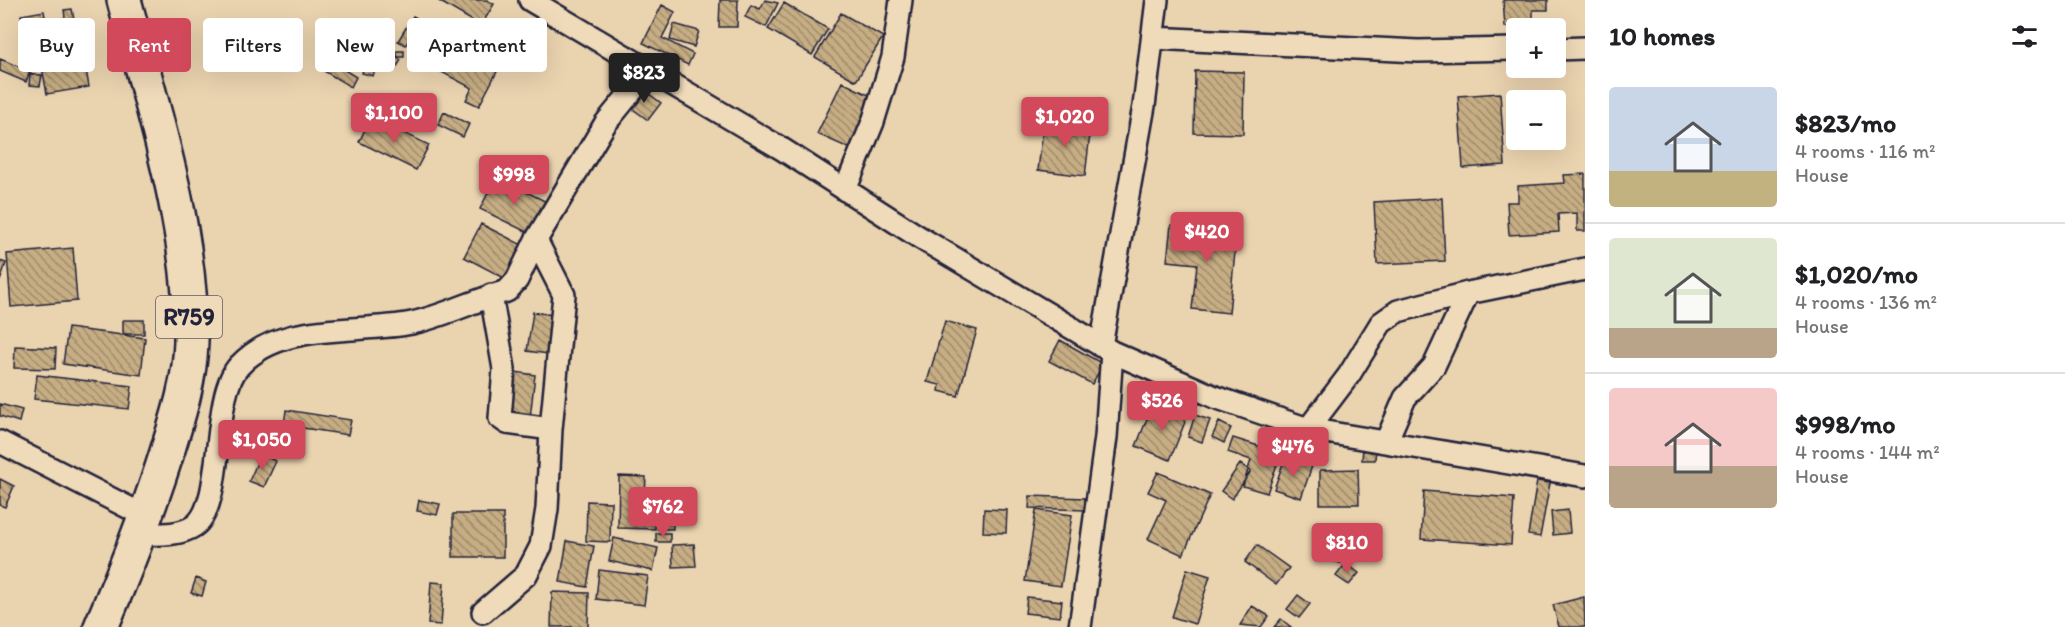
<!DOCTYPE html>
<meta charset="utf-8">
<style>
:root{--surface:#fff;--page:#f2f2f2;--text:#202124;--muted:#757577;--line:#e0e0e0;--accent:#d1495b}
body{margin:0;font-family:Itim,sans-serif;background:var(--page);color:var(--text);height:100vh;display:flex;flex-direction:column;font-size:22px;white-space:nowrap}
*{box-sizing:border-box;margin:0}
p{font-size:20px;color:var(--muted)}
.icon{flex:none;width:33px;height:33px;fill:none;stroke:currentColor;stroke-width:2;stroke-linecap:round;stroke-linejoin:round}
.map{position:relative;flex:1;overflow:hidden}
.sheet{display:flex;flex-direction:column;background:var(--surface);width:480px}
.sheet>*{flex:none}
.guide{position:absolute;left:18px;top:18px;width:570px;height:54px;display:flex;gap:12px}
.buttons{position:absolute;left:1506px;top:18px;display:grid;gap:12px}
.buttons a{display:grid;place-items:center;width:60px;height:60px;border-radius:6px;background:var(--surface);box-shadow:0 6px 24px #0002;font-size:30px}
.price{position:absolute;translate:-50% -51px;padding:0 14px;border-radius:6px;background:var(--accent);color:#fff;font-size:20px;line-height:39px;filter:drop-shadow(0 2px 3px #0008)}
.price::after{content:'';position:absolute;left:50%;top:36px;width:18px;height:14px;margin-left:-9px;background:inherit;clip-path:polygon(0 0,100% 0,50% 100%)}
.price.current{background:#222;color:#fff}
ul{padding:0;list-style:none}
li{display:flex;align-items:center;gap:18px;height:150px;padding:0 24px}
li+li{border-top:2px solid var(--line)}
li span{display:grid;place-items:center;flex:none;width:168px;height:120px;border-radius:6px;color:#555}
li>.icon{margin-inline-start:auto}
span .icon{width:72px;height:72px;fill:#fffc;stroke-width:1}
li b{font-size:26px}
h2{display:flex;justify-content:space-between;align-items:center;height:72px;padding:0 24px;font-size:26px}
.chip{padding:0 21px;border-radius:6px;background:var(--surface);box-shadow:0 6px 24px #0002;font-size:21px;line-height:54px}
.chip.current{background:var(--accent);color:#fff}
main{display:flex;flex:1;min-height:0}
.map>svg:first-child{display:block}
.building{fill:url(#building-back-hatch);stroke:#22223b;stroke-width:1.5}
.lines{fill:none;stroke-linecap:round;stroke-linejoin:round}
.minor-casing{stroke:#22223b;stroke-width:26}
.primary-casing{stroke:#22223b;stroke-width:38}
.minor{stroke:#efdab9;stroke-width:21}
.primary{stroke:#efdab9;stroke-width:33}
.labels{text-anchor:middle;stroke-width:6;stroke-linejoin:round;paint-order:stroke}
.shield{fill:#efdab9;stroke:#605961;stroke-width:1.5}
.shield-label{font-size:24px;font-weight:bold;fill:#22223b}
</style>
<main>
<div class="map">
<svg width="1585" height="627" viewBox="0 0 1585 627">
<defs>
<pattern id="building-back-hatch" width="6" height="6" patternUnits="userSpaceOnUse" patternTransform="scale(1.5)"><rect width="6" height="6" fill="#c6ad83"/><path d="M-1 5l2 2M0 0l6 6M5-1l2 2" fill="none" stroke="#a08c6c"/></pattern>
</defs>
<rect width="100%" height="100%" fill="#ead3af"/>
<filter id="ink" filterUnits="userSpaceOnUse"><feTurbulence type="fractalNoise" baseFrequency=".0167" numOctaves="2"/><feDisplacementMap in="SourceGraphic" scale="12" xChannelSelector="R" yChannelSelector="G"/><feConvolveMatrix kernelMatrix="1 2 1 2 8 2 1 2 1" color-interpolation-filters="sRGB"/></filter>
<g filter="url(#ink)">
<path class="building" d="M437,0H487L494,4L481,26Z
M720,0H738L737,27H719Z
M765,0L778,3L766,27L745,17L751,5L760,9Z
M1503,0H1548V10H1533V27H1505Z
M784,3L828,29L812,55L768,29Z
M662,5L675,12L662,38L693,54L688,65L643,43Z
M72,9L76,31L68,33L69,38L55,41L59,63L84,58L89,87L47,94L35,30L24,32L21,15L44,11L46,22L65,18L64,10Z
M841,13L883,37L856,81L815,57Z
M413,16L433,27L422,46L409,39L406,45L398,41Z
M674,24L699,31L694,47L670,40Z
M450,33L503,60L479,106L466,100L472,88L432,67Z
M370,43L382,46L373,76L362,73Z
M397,51H404V57H397Z
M395,56L401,60L395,70L389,67Z
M0,59L30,71L26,82L0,71Z
M330,61L356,77L351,87L324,71Z
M1195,71L1244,72L1243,134L1194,133Z
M30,74L42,75L40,86L29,85Z
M842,82L875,98L851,149L817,134Z
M640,87L661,103L648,120L626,104Z
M1500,93L1505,165L1463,168L1458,96Z
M444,112L469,124L463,137L438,125Z
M371,117L429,145L416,170L359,142Z
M1044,121L1091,126L1085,176L1038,170Z
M1585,174V231H1577V213L1558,214L1559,232L1509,235L1507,202H1518V186L1565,183L1564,175Z
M496,177L549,203L533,235L480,209Z
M1442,198L1445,261L1377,264L1374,202Z
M481,224L526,247L508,280L464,257Z
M1171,225L1237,231L1229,313L1192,309L1197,264L1167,261Z
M73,248L77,301L11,307L7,254Z
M0,261L6,263L0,281Z
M533,312L560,316L555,355L527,351Z
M123,320H144V334H123Z
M945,321L977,330L958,396L939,391L940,385L927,382Z
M68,328L145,338L141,375L63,364Z
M1060,340L1103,364L1092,384L1049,361Z
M15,346L56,348L55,369L14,368Z
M515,372L535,375L530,418L509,416Z
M37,375L132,386L129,409L34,399Z
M0,404L22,410L19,422L0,416Z
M1153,404L1187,417L1170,460L1136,446Z
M286,410L351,420L348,435L284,425Z
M1195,415L1210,420L1202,442L1188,437Z
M1219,422L1231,428L1224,443L1212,437Z
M1233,438L1281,453L1267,493L1243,486L1251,460L1228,452Z
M1363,447L1376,448L1375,460H1362Z
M261,454L276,461L264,487L249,481Z
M1285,458L1312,466L1301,498L1274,489Z
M1240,464L1251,471L1232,499L1221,491Z
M1358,469L1359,504H1320V470Z
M1158,472L1210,495L1183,555L1148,539L1166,500L1148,492Z
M619,476L646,477L645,495L668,496V513H656L655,529L618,528Z
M0,479L14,486L5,507L0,505Z
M1537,481L1550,483L1540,537L1528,535Z
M1424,491L1514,498L1511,545L1421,539Z
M1030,496L1085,498V510L1029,508Z
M419,500L440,504L437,515L417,511Z
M587,501L611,502L610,542L586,541Z
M984,509L1007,510L1006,533L983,532Z
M1036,510L1072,515L1061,586L1025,581Z
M1568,510L1570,533L1553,535L1551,512Z
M453,514H503V557H453Z
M658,514H673V529H658Z
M656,533H670V542H656Z
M1324,535L1346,540L1341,563L1318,558Z
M614,538L658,548L653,571L609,561Z
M567,541L594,546L587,587L560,582Z
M694,544L696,566L673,567L672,545Z
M1257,545L1289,568L1276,585L1245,562Z
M1346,563L1359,573L1349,585L1336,576Z
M1187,569L1210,576L1195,624L1172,617Z
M599,570L648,576L644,605L596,599Z
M196,578L206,582L202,596L191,593Z
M431,582L444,583L441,625L428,624Z
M552,592L589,593L588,627H551Z
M1298,595L1310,604L1299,618L1287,609Z
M1027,597L1062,601L1060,617L1025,613Z
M1584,597L1585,627H1559L1553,605Z
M1252,606L1269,616L1261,627L1240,625Z
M1281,619L1291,627H1274Z"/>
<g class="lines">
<g class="minor-casing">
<path id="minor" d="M530,0L782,149L919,237L1112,352L1215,397L1308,429L1585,476
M1153,38L1418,51L1516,49
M1556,49L1585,48
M845,190L873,122L893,57L901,0
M491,295L504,369L500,418L507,423L551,429
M1101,346L1144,106L1157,0
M1308,429L1349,375L1381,323L1398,311L1468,293L1585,269
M0,442L147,517
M1386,442L1405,398L1434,366L1468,293
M140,534C157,534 179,536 194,526C226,504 210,397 239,366C281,320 357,334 412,323C444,316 475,300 507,291L517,280L536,240L605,124L649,70
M483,612L526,575L541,546L547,509L551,429L564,295L536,240
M1080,627L1106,437L1112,352"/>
</g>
<g class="primary-casing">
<path id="primary" d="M101,627C126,568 149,511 168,449C179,414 190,379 191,342C192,228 153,110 124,0"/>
</g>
<use href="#minor" class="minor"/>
<use href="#primary" class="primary"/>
</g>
</g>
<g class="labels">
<rect class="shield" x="156" y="296" width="66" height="42" rx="4.5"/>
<g class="shield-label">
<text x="189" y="325">R759</text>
</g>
</g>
</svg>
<div class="buttons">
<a>+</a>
<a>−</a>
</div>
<b class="price current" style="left:644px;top:104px">$823</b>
<b class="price" style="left:394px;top:144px">$1,100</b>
<b class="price" style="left:1065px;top:148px">$1,020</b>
<b class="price" style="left:514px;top:206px">$998</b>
<b class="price" style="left:1207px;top:263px">$420</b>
<b class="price" style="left:1162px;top:432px">$526</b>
<b class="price" style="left:262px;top:471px">$1,050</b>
<b class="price" style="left:1293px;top:478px">$476</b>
<b class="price" style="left:663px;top:538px">$762</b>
<b class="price" style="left:1347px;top:574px">$810</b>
<div class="guide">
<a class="chip">Buy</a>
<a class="chip current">Rent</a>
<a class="chip">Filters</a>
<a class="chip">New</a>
<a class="chip">Apartment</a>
</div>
</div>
<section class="sheet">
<h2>10 homes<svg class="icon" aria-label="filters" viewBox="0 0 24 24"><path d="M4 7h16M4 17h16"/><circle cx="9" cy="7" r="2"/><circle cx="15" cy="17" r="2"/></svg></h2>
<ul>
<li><span style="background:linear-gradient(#c9d6e8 70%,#c2b280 0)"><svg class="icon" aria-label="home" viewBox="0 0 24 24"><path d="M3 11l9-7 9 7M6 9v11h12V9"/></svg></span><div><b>$823/mo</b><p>4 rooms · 116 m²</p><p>House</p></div></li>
<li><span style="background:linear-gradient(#dfe7d0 75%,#b9a48a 0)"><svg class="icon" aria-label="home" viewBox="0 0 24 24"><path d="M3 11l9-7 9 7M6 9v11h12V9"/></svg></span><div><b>$1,020/mo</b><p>4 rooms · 136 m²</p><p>House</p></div></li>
<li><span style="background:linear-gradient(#f6c9c9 65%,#b9a48a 0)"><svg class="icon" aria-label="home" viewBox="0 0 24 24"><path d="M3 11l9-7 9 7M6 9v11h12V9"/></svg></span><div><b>$998/mo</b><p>4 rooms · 144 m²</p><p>House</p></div></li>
</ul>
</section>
</main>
